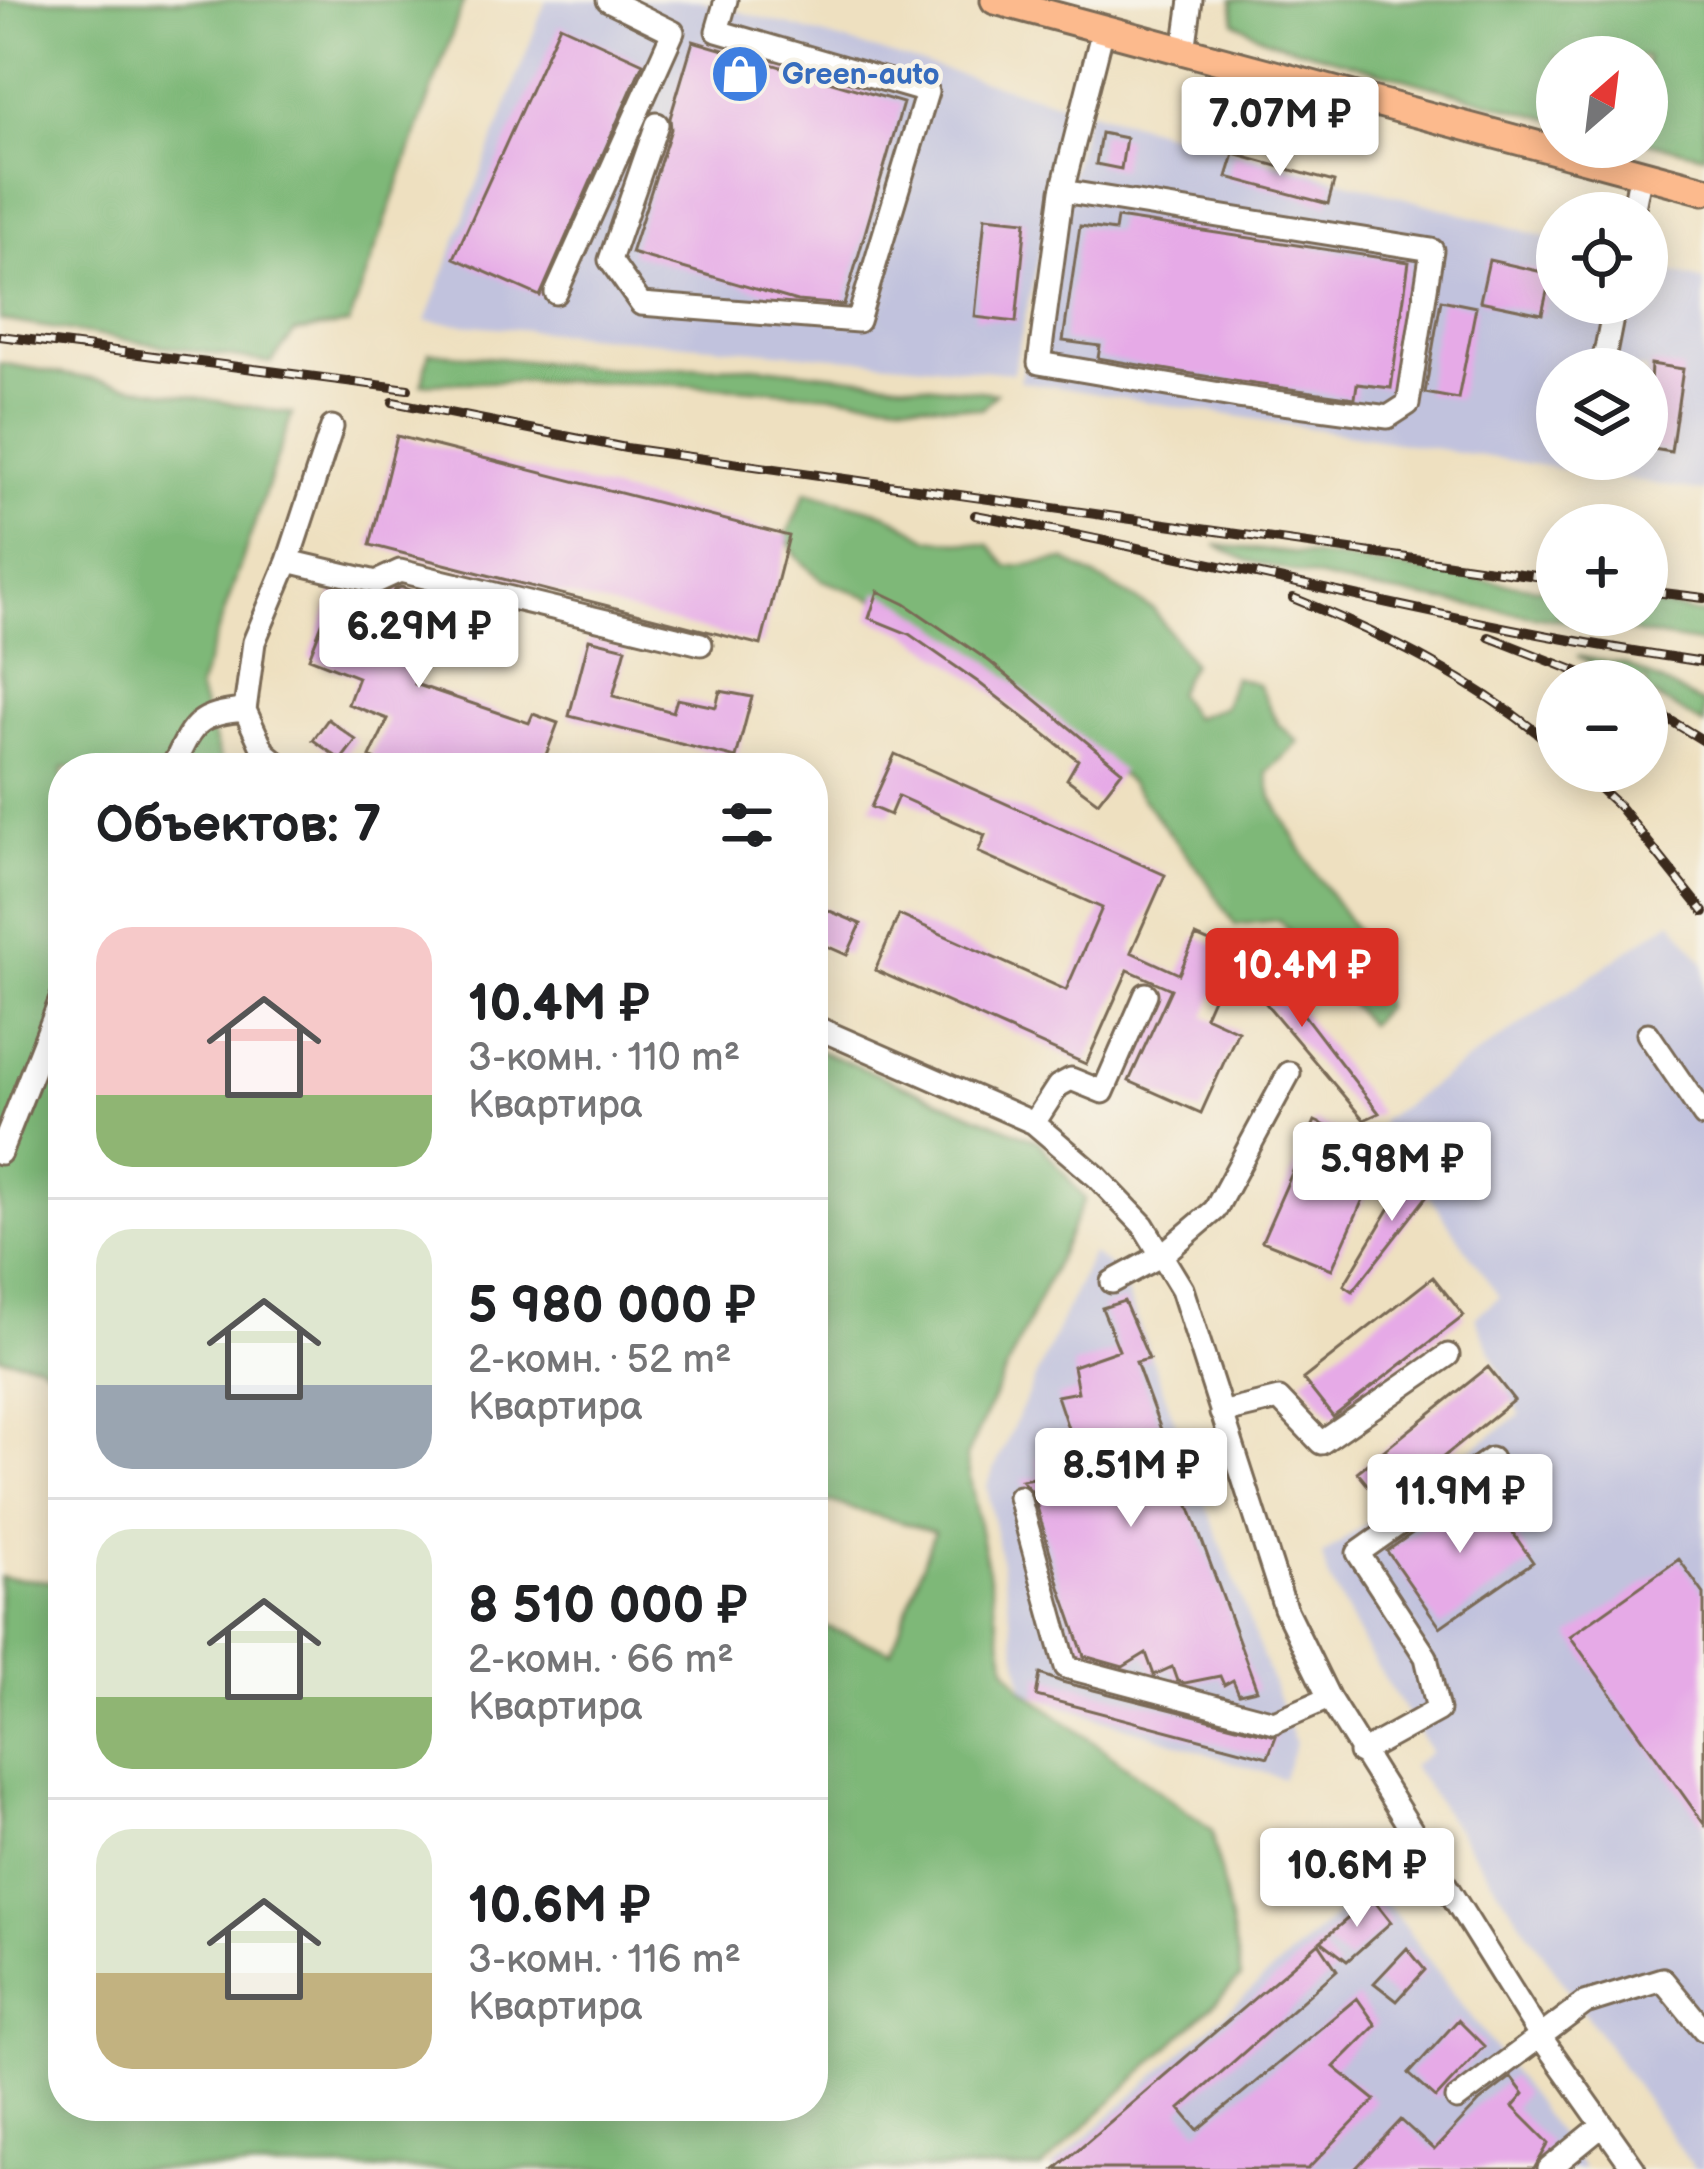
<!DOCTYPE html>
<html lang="ru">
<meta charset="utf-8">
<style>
:root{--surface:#fff;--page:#f6f6f6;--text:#202124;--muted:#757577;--line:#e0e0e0;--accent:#d93025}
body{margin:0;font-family:"Balsamiq Sans",sans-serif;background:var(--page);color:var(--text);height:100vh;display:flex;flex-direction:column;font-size:45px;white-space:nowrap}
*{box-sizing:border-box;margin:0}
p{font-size:39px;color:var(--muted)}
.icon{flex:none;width:66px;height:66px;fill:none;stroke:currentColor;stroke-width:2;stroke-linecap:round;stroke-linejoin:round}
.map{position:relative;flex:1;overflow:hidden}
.details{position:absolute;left:48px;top:753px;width:780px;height:1368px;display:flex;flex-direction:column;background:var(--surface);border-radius:48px;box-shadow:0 6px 30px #0003}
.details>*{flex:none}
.needle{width:78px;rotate:28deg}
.controls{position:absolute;left:1536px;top:36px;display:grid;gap:24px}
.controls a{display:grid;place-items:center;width:132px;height:132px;border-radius:50%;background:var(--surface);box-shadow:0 6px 30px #0003;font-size:60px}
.price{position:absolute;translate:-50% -102px;padding:0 27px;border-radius:12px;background:#fff;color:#222;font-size:39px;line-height:78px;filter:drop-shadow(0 3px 6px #0008)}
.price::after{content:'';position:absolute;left:50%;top:72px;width:36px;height:27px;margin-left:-18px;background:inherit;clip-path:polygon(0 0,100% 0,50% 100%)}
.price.selected{background:var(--accent);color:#fff}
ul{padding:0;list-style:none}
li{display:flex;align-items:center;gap:36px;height:300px;padding:0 48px}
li+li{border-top:3px solid var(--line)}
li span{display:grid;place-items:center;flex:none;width:336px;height:240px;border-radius:36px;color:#555}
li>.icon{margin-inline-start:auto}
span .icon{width:144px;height:144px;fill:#fffc;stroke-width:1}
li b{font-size:51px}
h2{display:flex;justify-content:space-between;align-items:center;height:144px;padding:0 48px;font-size:51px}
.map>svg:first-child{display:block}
.industrial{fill:#c1c2dd;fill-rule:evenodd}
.forest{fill:#7eb878;stroke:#5c714b;stroke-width:3}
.building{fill:#e6aae7}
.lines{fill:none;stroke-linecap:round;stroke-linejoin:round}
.minor-casing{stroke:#7a6a57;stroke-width:27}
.major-casing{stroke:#7a6a57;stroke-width:33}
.minor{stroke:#fff;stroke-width:21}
.major{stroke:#fcba8d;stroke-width:27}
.rail-casing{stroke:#3b2a1e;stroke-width:10}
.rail{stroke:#f7f3e8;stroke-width:6;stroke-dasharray:18;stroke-linecap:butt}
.labels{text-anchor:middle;stroke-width:9;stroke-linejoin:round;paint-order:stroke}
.shop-label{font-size:30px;font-weight:bold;fill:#366cbe;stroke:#f7f3e8;text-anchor:start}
</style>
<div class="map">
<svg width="1704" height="2169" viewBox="0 0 1704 2169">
<rect width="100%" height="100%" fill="#f7f3e8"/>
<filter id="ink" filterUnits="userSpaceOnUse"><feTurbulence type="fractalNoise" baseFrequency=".00833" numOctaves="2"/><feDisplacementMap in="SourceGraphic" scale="24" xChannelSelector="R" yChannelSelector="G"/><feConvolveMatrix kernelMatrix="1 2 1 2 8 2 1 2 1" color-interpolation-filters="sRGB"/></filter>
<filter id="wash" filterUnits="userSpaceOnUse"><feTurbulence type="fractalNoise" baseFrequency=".004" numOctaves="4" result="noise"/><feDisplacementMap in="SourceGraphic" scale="48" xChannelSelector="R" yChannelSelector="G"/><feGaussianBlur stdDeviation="2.7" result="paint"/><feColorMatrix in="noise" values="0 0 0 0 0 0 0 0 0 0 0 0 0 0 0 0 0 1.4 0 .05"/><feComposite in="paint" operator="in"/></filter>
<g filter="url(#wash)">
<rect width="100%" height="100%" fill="#eee0c0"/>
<path class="industrial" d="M546,0H699L1071,106L1013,373L426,321Z
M1087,110L1557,240V303H1647V265L1704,281V492L1019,381ZM1557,369H1647V459H1557Z
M1672,920L1704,964V2169H1694L1412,1766L1431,1752L1368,1652L1327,1575L1322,1555L1520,1415L1475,1317L1499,1297L1379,1122Z
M1092,1253L1120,1274L1295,1743L1283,1779L1024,1692L987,1485Z
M1372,1883L1584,2169H1050Z"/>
<path class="forest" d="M0,0H464L349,324L295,332L271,363L0,320Z
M1232,0H1704V155L1647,142V57H1557V121L1268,40L1235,22Z
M429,352L616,369L754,366L996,393L982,409C797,390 608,375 422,384Z
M0,363L292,414L198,689L223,768H63V1378L38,1363L0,1357Z
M806,492L885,513L930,539L989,545L1008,567L1065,560L1153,609L1192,663L1176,693L1193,718L1224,707L1234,677L1258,684L1278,724L1299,742L1267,772L1272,798L1314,872L1365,943L1384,1008L1368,1025L1279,920L1235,925L1203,875L1129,782L1078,739L896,607L822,580L797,557L786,537Z
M1215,545L1335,558L1557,591V615H1647V604L1704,614V644L1358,587L1248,561Z
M1577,656L1626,665L1704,704V725L1647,692V681H1626Z
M813,1048L1038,1141L1085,1199L966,1457L1006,1666L1023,1690L1212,1830L1241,1978L1041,2169H0V1577L63,1582V2106H813V1622L892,1651L934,1532L813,1497Z"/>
<g id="blocks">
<path class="building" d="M560,25L643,63L540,296L454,258Z
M693,41L903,103L844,305L797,301L631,253L671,129L670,118Z
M1101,133L1126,138L1121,169L1096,164Z
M1234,154L1334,182L1328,204L1227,177Z
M985,217L1026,221L1016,322L975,317Z
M1117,218L1409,262L1391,388L1357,384L1355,398L1240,382L1098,358L1100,346L1063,341L1080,226L1115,231Z
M1489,260L1551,274L1542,314L1480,301Z
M1441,300L1476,307L1458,399L1425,393Z
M1651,364L1683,369L1671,452L1647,448Z
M397,436L789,536L761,645L370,545Z
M401,587L445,604L415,684L529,723L533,714L558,723L541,768H394L370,757L388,719L348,704L358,677L309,658L335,590L386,610L394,590Z
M878,591L905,604L989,661L1122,771L1098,802L1067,779L1078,760L978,682L909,634L869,618Z
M589,639L626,648L613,696L673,712L677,699L716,707L720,691L752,697L736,758L569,716Z
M328,719L356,740L341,760L313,740Z
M895,754L1165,875L1131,952L1179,974L1196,936L1233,952L1205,1016L1238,1031L1201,1113L1129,1081L1171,989L1153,981L1128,970L1086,1064L875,970L899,915L1066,990L1102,908L978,852L985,835L898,796L890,815L871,807Z
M813,904L861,924L847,955L813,940Z
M1251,946L1379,1113L1364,1120L1247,981L1235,956Z
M1315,1121L1384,1152L1332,1269L1262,1241Z
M1416,1164L1432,1190L1353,1291L1344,1285Z
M1433,1277L1464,1316L1333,1417L1303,1379Z
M1124,1301L1149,1359L1136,1362L1257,1690L1239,1694L1233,1680L1224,1685L1220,1676L1185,1683L1177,1681L1172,1667L1154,1675L1146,1653L1123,1667L1084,1656L1060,1587L1033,1493L1021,1480L1041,1477L1036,1458L1075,1449L1057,1396L1078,1392L1073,1366L1119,1350L1102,1308Z
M1488,1367L1514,1400L1384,1505L1357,1472Z
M1480,1485L1533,1562L1440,1627L1387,1551Z
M1679,1559L1704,1594V1824L1570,1636Z
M1040,1674L1062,1682L1276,1736L1268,1757L1036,1696Z
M1372,1898L1391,1922L1347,1961L1321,1941Z
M1319,1943L1337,1970L1180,2109L1198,2130L1357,1998L1376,2025L1334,2067L1375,2100L1308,2169H1055Z
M1407,1948L1425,1970L1397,2001L1374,1983Z
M1458,2020L1484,2046L1436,2098L1409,2074Z
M1511,2077L1524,2094L1513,2107L1549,2143L1534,2169H1355L1401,2120L1434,2150L1480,2101Z"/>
</g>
</g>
<g filter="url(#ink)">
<use href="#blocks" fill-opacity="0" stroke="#7a6a57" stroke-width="3"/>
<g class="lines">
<g class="minor-casing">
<path id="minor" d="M1184,51L1191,0
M657,124L610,260L641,304L858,321L927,92L717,31L726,0
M1062,191L1432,250L1408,404L1388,417L1238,397L1039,363L1062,191L1103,29
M1633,213L1641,172
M556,293L673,32L608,0
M1602,369L1615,303
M288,561L376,582L400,571L701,644
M172,768C193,725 195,714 245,710
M283,768L264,752L245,710L254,642L288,561L332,427
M813,1026L1034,1123L1097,1177L1143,1225L1182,1289L1285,1608L1329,1698L1540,2036L1634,2169
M1648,1034L1704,1116
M1034,1123L1058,1086L1071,1079L1103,1092L1146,994
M0,1153L63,994
M1112,1282L1162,1255L1215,1210L1289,1073
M1221,1413L1279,1399L1321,1443L1448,1355
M1019,1497L1066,1667L1274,1722L1329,1698
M1360,1753L1438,1710L1426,1657L1358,1553L1491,1459
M1457,2099L1585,2003L1662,1979L1704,2030
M1549,2169L1603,2125"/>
</g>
<g class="major-casing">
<path id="major" d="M995,0L1704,190"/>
</g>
<use href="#minor" class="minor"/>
<use href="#major" class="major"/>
<g class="rail-casing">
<path id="rail" d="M0,336L408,389
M393,402L626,448L1557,579
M975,515C1219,560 1458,627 1704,662
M1647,591L1704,598
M1293,598C1389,637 1477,681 1557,749
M1489,637L1601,681
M1647,706L1704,741
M1581,771L1619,806L1704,912"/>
</g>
<use href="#rail" class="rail"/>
</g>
</g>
<defs>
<g id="shop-disc" transform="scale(3)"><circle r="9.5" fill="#3f7fe0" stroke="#f7f3e8"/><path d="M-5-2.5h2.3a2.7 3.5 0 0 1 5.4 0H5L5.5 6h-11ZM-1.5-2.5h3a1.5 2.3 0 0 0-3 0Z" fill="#fff"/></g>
</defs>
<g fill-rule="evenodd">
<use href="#shop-disc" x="740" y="74"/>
</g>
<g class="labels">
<g class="shop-label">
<text x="782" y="84">Green-auto</text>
</g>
</g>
</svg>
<div class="controls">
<a><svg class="needle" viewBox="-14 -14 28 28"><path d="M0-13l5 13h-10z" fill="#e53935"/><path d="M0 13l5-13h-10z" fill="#757577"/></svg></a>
<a><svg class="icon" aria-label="locate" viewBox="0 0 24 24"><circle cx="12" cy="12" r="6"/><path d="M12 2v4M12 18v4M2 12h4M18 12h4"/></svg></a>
<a><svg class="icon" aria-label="layers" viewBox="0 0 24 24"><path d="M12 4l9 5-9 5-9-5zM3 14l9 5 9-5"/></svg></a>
<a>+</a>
<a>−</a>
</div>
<b class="price" style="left:1280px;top:179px">7.07M ₽</b>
<b class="price" style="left:419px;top:691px">6.29M ₽</b>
<b class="price selected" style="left:1302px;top:1030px">10.4M ₽</b>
<b class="price" style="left:1392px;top:1224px">5.98M ₽</b>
<b class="price" style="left:1131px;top:1530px">8.51M ₽</b>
<b class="price" style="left:1460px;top:1556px">11.9M ₽</b>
<b class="price" style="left:1357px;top:1930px">10.6M ₽</b>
<section class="details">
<h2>Объектов: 7<svg class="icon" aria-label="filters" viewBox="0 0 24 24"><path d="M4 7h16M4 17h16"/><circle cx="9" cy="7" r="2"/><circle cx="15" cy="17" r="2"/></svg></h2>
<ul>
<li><span style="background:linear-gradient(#f6c9c9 70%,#8fb573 0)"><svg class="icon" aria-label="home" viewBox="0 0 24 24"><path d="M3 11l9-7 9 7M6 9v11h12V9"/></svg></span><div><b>10.4M ₽</b><p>3-комн. · 110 m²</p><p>Квартира</p></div></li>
<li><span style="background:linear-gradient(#dfe7d0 65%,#9aa5b1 0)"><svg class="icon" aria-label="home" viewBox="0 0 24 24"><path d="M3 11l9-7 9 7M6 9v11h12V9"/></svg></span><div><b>5 980 000 ₽</b><p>2-комн. · 52 m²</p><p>Квартира</p></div></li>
<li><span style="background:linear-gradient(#dfe7d0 70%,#8fb573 0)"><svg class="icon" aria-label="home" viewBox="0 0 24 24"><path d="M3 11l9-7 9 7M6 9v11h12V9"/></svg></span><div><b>8 510 000 ₽</b><p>2-комн. · 66 m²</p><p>Квартира</p></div></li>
<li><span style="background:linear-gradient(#dfe7d0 60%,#c2b280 0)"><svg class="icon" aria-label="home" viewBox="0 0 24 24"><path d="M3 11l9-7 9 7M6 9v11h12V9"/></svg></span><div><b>10.6M ₽</b><p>3-комн. · 116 m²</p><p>Квартира</p></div></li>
</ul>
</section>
</div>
